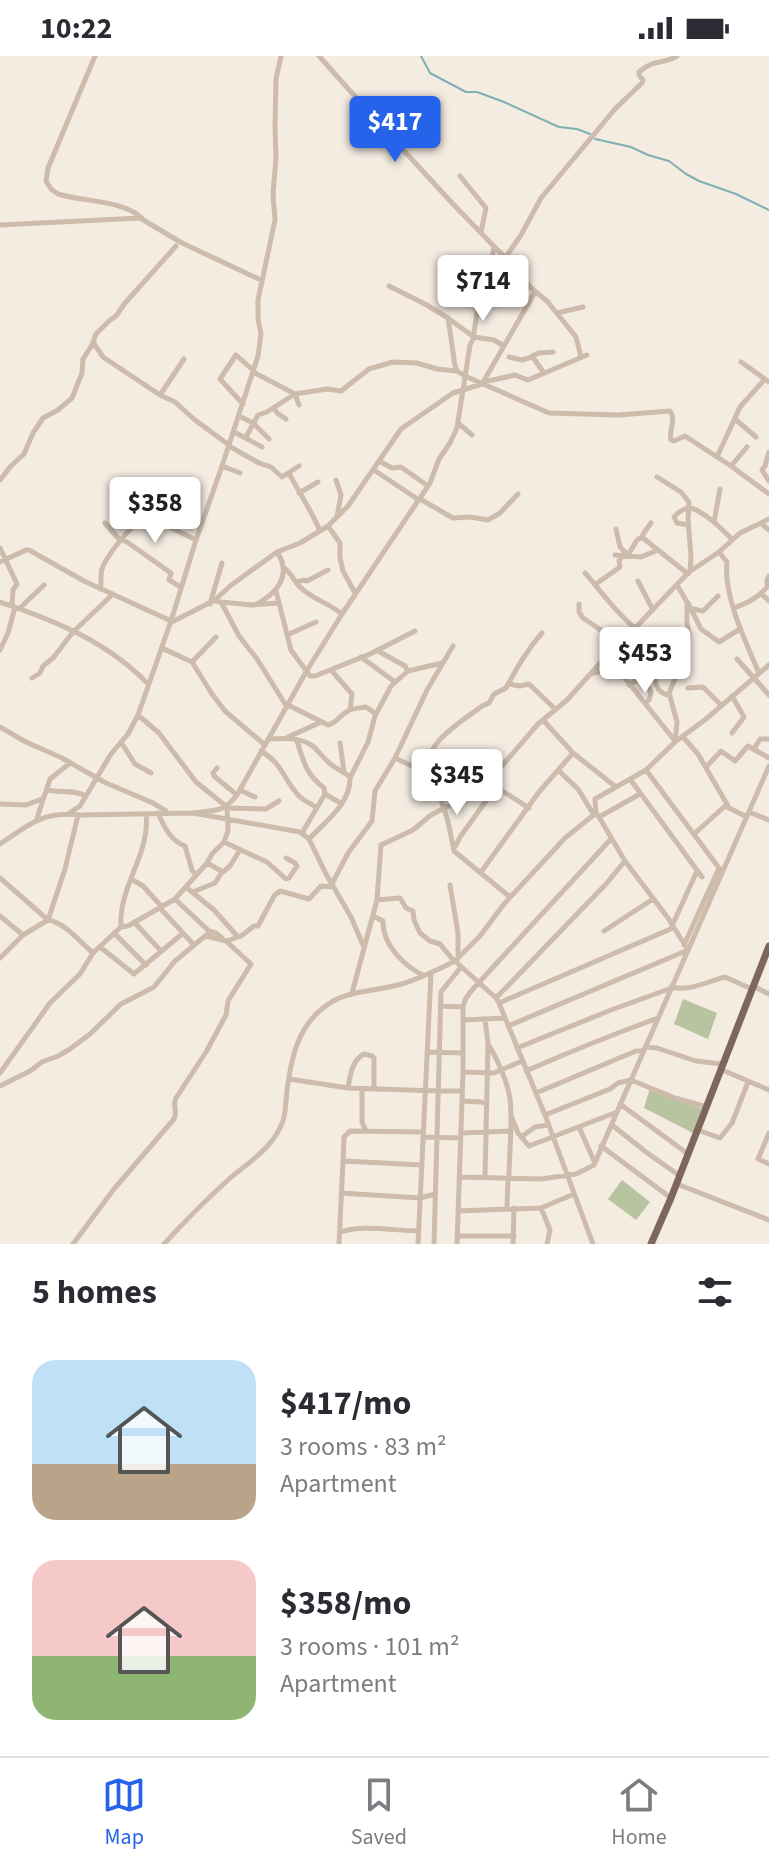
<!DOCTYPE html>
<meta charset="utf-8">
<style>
:root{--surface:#fff;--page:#f7f7f7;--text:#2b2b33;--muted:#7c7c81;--line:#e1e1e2;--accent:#2563eb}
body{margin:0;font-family:"Source Sans 3",sans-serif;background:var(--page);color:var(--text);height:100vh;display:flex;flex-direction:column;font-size:30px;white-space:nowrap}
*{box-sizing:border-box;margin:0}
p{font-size:26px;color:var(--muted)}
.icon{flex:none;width:44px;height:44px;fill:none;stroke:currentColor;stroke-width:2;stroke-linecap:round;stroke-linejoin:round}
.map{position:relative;height:1188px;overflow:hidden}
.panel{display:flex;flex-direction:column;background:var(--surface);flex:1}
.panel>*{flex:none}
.price{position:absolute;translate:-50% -68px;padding:0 18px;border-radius:8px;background:#fff;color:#222;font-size:26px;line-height:52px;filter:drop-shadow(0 2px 4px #0008)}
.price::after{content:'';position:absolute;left:50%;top:48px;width:24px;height:18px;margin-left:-12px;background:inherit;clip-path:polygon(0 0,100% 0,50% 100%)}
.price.selected{background:var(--accent);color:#fff}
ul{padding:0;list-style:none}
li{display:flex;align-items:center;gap:24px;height:200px;padding:0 32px}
li span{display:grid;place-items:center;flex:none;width:224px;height:160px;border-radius:24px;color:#555}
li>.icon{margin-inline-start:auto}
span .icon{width:96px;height:96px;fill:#fffc;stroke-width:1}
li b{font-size:34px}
h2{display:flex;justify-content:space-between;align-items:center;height:96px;padding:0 32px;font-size:34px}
.status{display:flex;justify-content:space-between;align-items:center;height:56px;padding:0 40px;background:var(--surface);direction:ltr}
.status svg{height:22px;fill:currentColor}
.tab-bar{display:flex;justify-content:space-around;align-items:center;height:112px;border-top:2px solid var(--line);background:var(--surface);font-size:22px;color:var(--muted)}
.tab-bar a{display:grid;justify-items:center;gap:4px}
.tab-bar .selected{color:var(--accent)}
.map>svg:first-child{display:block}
.green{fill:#b8c4a0}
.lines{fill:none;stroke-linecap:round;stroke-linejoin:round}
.stream{stroke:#7fb0b2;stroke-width:2}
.minor{stroke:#cdbbac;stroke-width:5}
.major{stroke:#7d675c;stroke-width:7}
</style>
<div class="status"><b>10:22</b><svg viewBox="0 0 49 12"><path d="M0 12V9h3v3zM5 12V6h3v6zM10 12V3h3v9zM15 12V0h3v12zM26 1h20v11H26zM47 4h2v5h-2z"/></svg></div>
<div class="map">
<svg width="769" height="1188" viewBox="0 0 769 1188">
<rect width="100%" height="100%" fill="#f4ebe1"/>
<path class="green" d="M683,943L717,957L708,983L674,968Z
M650,1032L702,1053L693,1077L644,1052Z
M622,1124L650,1146L636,1164L608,1143Z"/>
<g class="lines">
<path class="stream" d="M421,0L430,17L466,36H477L504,46L559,71L577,73L590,78
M595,83L631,91L648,99L669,105L686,118L699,125L736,138L769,154"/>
<path class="minor" d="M95,0L48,112L46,125L51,133L58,138C84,146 122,144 142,162
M319,0L360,46L375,67L386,75L452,147L514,211L530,231L547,245L576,281L581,301
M460,120L486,152L481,176
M0,169L140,162L182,187L261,224
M505,202L521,179L541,142L615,53L642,27L643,24L639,19V16C655,2 662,9 677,0
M389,230L425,248L448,262L455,310L457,315L465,320L549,357L618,359L670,355C677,365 668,374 671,384L674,385L685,380L731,410L769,438
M557,257L583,251
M449,263L474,281L494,284L504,290
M93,286L103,301L160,339L175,346L195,364L229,389
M509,301L522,304L532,301
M741,306L769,326
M253,316L295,338L327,333L341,335L369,313L393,306L417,307L437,313L456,315
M544,317L532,300L539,297L553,296
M484,326L515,319L528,324L587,299
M160,339L184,303
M243,348L220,323L236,299L254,315
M274,352L277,357L286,363
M239,360L253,367L269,383
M735,363L756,381
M458,367L472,379
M234,376L262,391
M246,381L258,359L267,356L295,338L299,349
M229,390L259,407L271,411L282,421L299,410
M769,396L765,410L762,414L769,425
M717,401L740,351L765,323
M379,405L392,412L401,411L428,430
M222,410L240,417
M731,410L747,391
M374,414L419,444
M289,417C299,437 312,455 320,475
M657,421L681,436L689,446L688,462L691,501L690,515
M0,424L11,410L24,398L33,377L43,362L58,354L72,342L82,317L83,303L92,289L96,278L109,265L116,260L125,247L176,190
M336,424L341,439L337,461
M720,433L714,466L732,483
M299,437L318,426
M420,443L453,462L470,461L488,464L500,457L518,438
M105,467L119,483L127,486L171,517L169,524L181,531
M651,467L643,478V482L688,518
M761,467L769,474
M688,469L677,467L674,461C689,444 699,455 714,466
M328,470L340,487V502L343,515L355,537
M616,473L620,491L628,499L637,484L642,481
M0,492L17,528L13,534L12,550
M719,496L727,506C723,540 746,586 759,617
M615,499L641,501L658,494
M0,506L26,494H29L84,525L171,565
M283,511C291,516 293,524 299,530C311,543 329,547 342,558
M585,517C602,536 615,556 635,572
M638,525L653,554
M297,526L303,524L307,525L328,514
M596,528L620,511L619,505L623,499
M100,533C102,526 100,519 102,513C107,498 128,475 139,464L153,463L196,484
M276,535L291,594L310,620H315L370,598L415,575
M761,537L769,545
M216,545L221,546L239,580L257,603L287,651
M0,546C54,564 108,586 148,628
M221,546L251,549L278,547
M688,547L701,573L719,586L740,573
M210,548L222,507
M579,548V556L583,562L611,581L620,590
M255,549C276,538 293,520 277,496
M20,552L44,529
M734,552C747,547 758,542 767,531V524L769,520
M693,553L703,555L718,540
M172,566L215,544L230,530L277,496L300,487L328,470L348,450L401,373L453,337L482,328L535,236
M287,579L316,566
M162,592L192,606L212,638L225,655L265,689
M0,594L8,577L15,551
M378,595L405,610L408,615
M361,601L395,626
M737,603L769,639
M192,606L216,581
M655,608C655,621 653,638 670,639
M616,611L675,685
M331,614L352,638L350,654
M591,618L629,606L674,609L682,613
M32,622L40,617L43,610L53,602L73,576L113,538
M509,628L520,630L529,628L555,653
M629,629L642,621L644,622L651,636L649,644L645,647
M688,632L703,631L721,649
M288,649L328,669C337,667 340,659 348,655C353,652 360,652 366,651L376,658
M543,664L573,697L616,731
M0,671L26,686L62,702L104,726L153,747L166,755
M732,677L744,661L732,640
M288,681L319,667
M683,681L698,698L728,750
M268,683C283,682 302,681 314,691C320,697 326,705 333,710C339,714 344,716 350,721
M297,685C304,707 306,718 324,732L325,738L342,748
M121,686L135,708L151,717
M675,686L677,666L669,637L674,625L683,610L686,590L689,579L687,567V546L677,529
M340,687L344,716
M754,693L760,683H769
M261,695C283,708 283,723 299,740C304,745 311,748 316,751
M395,702L429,718L440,741L448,765L454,795L510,841
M706,711L721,695L735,705L748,690L769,702
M217,712L213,717L214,720L237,739
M558,714L578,733L594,759
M646,714L719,812L684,889
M429,718C420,688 463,665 482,650L489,647L494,638L506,632C517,612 526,595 542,577
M630,723L702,821
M493,729L529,752
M47,734C61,737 73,733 86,740
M240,734L255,741
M0,748L26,749L42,743
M227,752L266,753L279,745
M749,756L769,764
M158,757C164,771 171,785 185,790L192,814L195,818
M193,757C215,754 223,757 237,739L306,616L342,558L430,427L439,403L450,387L457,372L470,289L473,283L480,237L490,212L494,191
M596,757L595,743L646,714L675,686L706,663L769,609
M68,758L80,750L111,698L128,678L138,659L171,565L196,484L222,410L258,300L261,278L258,263V244L275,164L273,138L276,102L275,70L276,23L281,0
M37,762L50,723L70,707
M302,777L325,738
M694,778L725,750L747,761
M309,783C325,766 351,747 350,722L368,686L375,660L391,630L408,615L442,607
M224,786L267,806L286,823L289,822L297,810L295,807L286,802
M0,788C30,768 42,755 81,759L193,757L300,776L309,783L326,818L351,861L363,889
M455,791L460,781L491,738L493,732L490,724
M207,807L223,816L230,810L240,794
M481,816L539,736L573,697
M0,822L48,864C64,866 80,886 93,897L121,871L128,870L175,843L207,807L212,798L224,786L228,775L227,751L196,726L159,677L138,659
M131,823L143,830L162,851
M332,828L348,797L372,765L375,735L395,702L427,634L453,590
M450,829L458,877V901
M186,831L214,854L238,881
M193,836L215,827L222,816
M175,843L209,875L216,877L222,882
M377,844L400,842L406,852L413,855L414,864L420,877L430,885L440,888L454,905
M160,852L194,889
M0,860L23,879
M373,860L383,865C382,888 404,910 423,919
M134,866L161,895
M672,870L697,815
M121,871C118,831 151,797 146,758
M604,875L653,843
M114,877L146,909
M205,880L227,885L241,880L254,870H258L274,840L280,835L309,843L321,830L333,831
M100,891L134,918L182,878
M0,902L23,879L48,864L65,813L78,759
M455,905L480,880L504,848L565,782L596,757L599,761L640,738
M753,930L769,938
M671,931C688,936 709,925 725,921L752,933
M352,937L377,844L381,789L413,774L431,759L479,734L490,724L538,668L567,644L603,604L622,589L635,572L689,516L719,496L740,477L769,463
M496,942L606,828L625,805
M499,947L673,872
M440,950L463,951
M463,964L505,962
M485,964L488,987L485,1121
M508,970L688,894L668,862L625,805L599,761
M488,988C497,1002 508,1027 510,1043C513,1068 509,1096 509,1122
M645,991L657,992L696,1005L722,1008
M517,992L611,954L669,933
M427,996L463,997
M720,1013L769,1034
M526,1015C569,996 612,979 655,963
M463,1016L494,1017L522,1005
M0,1017L50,947L80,918L93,897
M289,1023L348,1032L438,1035
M0,1030L30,1015L42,1006L58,1000L70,993L90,978L121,948L154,931L175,905L210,876
M348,1032C350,1020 352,1004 364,998L372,1000L374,1002V1033
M362,1033V1066L366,1075
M438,1035H462
M536,1037L636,995H643
M462,1045L481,1046L487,1048
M620,1048L688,1098
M545,1059L610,1033L618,1027L631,1024L675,1042L707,1051
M511,1060L518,1077L529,1090L617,1056L769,710
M612,1069L646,1096L680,1120
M579,1071L594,1105
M698,1074L720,1082L732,1067L748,1026
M461,1077L510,1075
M769,1077L758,1103L769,1108
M424,1081L460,1082
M521,1081L535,1071L548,1069
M601,1090L671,1142
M422,1109L343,1105L344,1081L350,1075L423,1076
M460,1121L541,1123L576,1118L594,1109L617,1056
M677,1128L769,1164
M341,1137L420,1142L435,1138
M541,1152L550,1174L547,1188
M507,1153L508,1122
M458,1155L541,1152L574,1138
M340,1176C364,1168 394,1175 419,1175
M457,1180H514
M73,1188L114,1133L174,1063C178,1056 172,1050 176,1042L206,996L226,959L228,945L251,908L226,885
M164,1188C184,1166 207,1143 229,1123C249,1106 274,1091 283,1065C286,1055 286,1044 287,1034C291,1004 297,972 323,952C344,934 372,936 398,929C418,924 437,914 455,905L496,942L499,947L545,1059L593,1188
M339,1188L343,1105
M418,1188L431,917
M434,1188L441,936L461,911
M457,1188L463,1016V951L466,942L472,934L611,783
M513,1188L514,1152"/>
<path class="major" d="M651,1188L671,1142L769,890"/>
</g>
</svg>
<b class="price selected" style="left:395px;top:108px">$417</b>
<b class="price" style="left:483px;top:267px">$714</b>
<b class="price" style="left:155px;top:489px">$358</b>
<b class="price" style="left:645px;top:639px">$453</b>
<b class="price" style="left:457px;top:761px">$345</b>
</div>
<section class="panel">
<h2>5 homes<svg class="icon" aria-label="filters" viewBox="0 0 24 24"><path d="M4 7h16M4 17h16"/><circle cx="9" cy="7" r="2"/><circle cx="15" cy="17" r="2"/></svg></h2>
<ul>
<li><span style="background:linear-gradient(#bfe0f5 65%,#b9a48a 0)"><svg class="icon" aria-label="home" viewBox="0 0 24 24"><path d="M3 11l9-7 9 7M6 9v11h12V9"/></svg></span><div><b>$417/mo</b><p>3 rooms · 83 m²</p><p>Apartment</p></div></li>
<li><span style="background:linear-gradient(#f6c9c9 60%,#8fb573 0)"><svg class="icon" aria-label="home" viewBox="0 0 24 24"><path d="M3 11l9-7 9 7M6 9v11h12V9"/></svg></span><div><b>$358/mo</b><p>3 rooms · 101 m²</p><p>Apartment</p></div></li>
</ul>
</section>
<nav class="tab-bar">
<a class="selected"><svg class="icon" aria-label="map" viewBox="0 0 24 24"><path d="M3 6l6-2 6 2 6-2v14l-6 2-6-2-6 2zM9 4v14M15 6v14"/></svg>Map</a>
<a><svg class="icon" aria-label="saved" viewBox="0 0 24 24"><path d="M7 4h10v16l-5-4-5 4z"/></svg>Saved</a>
<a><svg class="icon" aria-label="home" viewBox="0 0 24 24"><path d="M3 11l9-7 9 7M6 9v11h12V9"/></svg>Home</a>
</nav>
